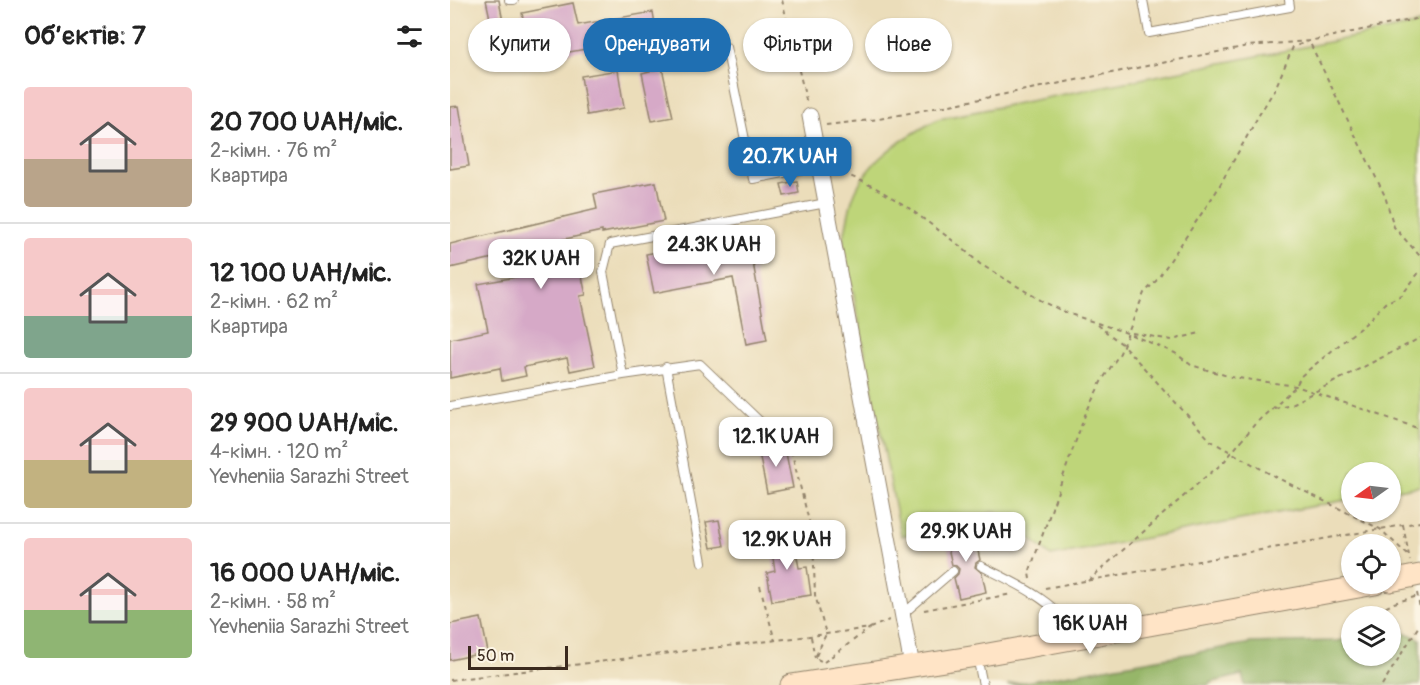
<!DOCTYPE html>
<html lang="uk">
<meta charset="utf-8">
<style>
:root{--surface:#fff;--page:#f2f2f2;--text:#222;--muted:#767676;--line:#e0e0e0;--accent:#1f6fb2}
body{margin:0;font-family:Pangolin,sans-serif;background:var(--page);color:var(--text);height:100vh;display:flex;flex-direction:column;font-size:22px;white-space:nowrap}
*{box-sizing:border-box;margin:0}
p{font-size:20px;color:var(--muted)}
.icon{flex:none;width:33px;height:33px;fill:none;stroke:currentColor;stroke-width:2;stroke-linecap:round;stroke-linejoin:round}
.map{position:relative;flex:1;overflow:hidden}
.panel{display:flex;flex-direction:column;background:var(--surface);width:450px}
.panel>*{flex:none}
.guide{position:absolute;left:18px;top:18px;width:570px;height:54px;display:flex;gap:12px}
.needle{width:39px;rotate:256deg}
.fabs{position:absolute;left:891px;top:462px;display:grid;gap:12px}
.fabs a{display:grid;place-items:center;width:60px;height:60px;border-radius:50%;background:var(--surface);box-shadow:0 2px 4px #0004;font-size:30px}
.scale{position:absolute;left:18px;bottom:15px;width:100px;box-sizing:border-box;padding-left:6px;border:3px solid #3b2a1e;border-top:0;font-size:16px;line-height:21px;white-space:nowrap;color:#3b2a1e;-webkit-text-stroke:4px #fcf5e5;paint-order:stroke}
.price{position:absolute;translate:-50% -51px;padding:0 14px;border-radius:12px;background:#fff;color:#222;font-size:20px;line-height:39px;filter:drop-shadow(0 2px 3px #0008)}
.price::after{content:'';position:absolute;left:50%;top:36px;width:18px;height:14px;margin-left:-9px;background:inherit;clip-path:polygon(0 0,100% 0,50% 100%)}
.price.on{background:var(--accent);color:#fff}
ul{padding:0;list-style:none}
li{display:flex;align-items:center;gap:18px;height:150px;padding:0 24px}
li+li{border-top:2px solid var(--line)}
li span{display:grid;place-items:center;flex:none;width:168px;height:120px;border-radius:6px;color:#555}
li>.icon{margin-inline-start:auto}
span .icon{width:72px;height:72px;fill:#fffc;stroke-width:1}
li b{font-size:26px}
h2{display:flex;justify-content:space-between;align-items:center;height:72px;padding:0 24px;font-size:26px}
.pill{padding:0 21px;border-radius:27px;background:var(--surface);box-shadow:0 2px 4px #0004;font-size:21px;line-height:54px}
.pill.on{background:var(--accent);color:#fff}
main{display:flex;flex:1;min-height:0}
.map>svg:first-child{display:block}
.green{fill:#bed579;stroke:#7c804c;stroke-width:1.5}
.forest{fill:#96b669;stroke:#687044;stroke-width:1.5}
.building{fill:#d6a9c7}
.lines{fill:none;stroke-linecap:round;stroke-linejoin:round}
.lane-casing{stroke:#93846c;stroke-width:10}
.street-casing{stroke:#93846c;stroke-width:17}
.secondary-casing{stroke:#93846c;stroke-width:23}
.path{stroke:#93846c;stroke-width:2;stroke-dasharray:4.5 4.5;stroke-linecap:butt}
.lane{stroke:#fff;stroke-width:8}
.street{stroke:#fff;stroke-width:15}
.secondary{stroke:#ffe4c6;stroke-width:21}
</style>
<main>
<section class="panel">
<h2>Об’єктів: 7<svg class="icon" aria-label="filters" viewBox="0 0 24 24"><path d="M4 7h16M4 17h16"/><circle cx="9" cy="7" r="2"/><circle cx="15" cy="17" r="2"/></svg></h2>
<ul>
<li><span style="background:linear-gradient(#f6c9c9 60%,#b9a48a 0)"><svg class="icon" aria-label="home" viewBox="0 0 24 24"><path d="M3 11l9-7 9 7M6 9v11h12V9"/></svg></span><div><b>20 700 UAH/міс.</b><p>2-кімн. · 76 m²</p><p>Квартира</p></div></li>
<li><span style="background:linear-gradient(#f6c9c9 65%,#7fa58c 0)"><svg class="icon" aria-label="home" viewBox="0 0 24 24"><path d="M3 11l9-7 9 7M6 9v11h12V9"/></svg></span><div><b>12 100 UAH/міс.</b><p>2-кімн. · 62 m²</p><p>Квартира</p></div></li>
<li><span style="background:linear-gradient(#f6c9c9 60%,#c2b280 0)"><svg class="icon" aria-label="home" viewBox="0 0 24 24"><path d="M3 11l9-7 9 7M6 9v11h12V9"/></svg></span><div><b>29 900 UAH/міс.</b><p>4-кімн. · 120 m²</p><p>Yevheniia Sarazhi Street</p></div></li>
<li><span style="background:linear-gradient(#f6c9c9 60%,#8fb573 0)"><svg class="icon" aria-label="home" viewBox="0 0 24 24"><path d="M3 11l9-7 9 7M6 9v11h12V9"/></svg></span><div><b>16 000 UAH/міс.</b><p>2-кімн. · 58 m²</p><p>Yevheniia Sarazhi Street</p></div></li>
</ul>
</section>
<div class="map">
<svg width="970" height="685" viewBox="0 0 970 685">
<rect width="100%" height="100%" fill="#fcf5e5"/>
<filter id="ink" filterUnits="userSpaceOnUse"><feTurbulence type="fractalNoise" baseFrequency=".0167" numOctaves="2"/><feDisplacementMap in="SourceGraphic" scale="12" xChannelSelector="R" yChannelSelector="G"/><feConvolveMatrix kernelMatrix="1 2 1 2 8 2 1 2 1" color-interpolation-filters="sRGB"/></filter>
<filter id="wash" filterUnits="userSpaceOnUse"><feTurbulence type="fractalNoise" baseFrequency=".008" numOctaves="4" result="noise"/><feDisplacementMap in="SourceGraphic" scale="24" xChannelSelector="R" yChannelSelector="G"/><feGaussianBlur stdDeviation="1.35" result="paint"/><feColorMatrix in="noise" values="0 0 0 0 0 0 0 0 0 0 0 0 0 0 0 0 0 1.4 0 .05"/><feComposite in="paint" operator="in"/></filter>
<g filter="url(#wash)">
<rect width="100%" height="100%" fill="#ebddba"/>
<path class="green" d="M970,24V486L941,491L940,472H902L901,499L601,556L547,511L451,536L393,241C396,229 398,216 401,204C412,162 452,139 488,119Z"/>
<path class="forest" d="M949,630L970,639V685H795L792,675L763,682L758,685H557L801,643L886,641L901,639L902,656H940L941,632Z"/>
<g id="blocks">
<path class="building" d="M36,0H49L56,38L76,35L72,13L123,3L128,25L203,12L207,36L48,65L42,35L38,36L35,25L41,23Z
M212,68L223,117L202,121L192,73Z
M168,70L174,108L137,115L131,76Z
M9,106L19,166L0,169V107Z
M347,181L349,193L334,196L331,184Z
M206,182L214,221L152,233V231L87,245L93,271L129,264L136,295L130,296L145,366L120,371L117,358L74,367L76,376L52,381L50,368L0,378V339L38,331L28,284L71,276L65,253L0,268V244L147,209L144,194Z
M298,235L317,340L296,344L283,278L204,293L196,254Z
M334,443L343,488L317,493L308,448Z
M269,520L274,546L261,548L256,522Z
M523,528L530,560L526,563L525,567L532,573L536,592L509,598L504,578L508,574L509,569L506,566L502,565L495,534Z
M343,535L349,568L357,567L361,595L322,601L317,573L325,571L320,539Z
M31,618L38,652L0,660V624Z"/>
</g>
</g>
<g filter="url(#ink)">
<use href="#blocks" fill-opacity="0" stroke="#93846c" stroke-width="1.5"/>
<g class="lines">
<g class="lane-casing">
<path id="lane" d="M59,0H64
M693,0L699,33L840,7L839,0
M276,47L303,179L369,166
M216,367L252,562
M0,406L173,375
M337,431L324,435L250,364L173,375L153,272L160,244L376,203
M531,566C559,580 615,604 623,637
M453,614L503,571
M527,657L533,685"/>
</g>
<g class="street-casing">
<path id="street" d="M360,116L462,666"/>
</g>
<g class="secondary-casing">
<path id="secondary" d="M940,581L970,575
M341,685L527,656L925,584"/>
</g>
<path class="path" d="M332,0L357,104
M376,125L429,119L798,46L859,41L935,196L944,227L970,256
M385,169L426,188L456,206L510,246L530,264L592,301L617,313L677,333L725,353L741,365L781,377L846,386L970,429
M647,325L672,344L761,441L822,475L930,529L959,556
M682,333L722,340L750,333
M824,408L841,404L970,338
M339,442L363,537L365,595L376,634L365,658L373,662
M953,525L960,561
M310,555L317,554L314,536L360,527
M580,579L579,573L635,415L651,382L670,353L694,293L707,280L766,192L809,115L825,89L843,47L859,41L970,18
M638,581L753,479L773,463L805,424L846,386L851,376L916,323L935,303L952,295L970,271
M310,586L325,641
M595,588L970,522
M967,593L970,608
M474,610L562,594
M920,616L944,603L968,596
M361,637L365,658
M374,662L420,628
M0,680L376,634L420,628L439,620
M932,685L970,624"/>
<use href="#lane" class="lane"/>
<use href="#street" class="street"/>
<use href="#secondary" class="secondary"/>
</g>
</g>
</svg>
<div class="fabs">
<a><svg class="needle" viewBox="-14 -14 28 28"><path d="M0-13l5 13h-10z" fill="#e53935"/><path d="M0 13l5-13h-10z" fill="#767676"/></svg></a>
<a><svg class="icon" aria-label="locate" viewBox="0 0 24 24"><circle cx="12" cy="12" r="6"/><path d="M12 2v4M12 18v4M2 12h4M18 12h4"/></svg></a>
<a><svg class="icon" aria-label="layers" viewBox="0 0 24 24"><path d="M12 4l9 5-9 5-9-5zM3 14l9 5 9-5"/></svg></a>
</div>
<div class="scale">50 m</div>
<b class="price on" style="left:340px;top:188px">20.7K UAH</b>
<b class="price" style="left:264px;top:276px">24.3K UAH</b>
<b class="price" style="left:91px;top:290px">32K UAH</b>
<b class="price" style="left:326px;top:468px">12.1K UAH</b>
<b class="price" style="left:516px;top:563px">29.9K UAH</b>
<b class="price" style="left:337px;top:571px">12.9K UAH</b>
<b class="price" style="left:640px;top:655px">16K UAH</b>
<div class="guide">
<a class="pill">Купити</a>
<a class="pill on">Орендувати</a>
<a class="pill">Фільтри</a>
<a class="pill">Нове</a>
</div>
</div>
</main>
